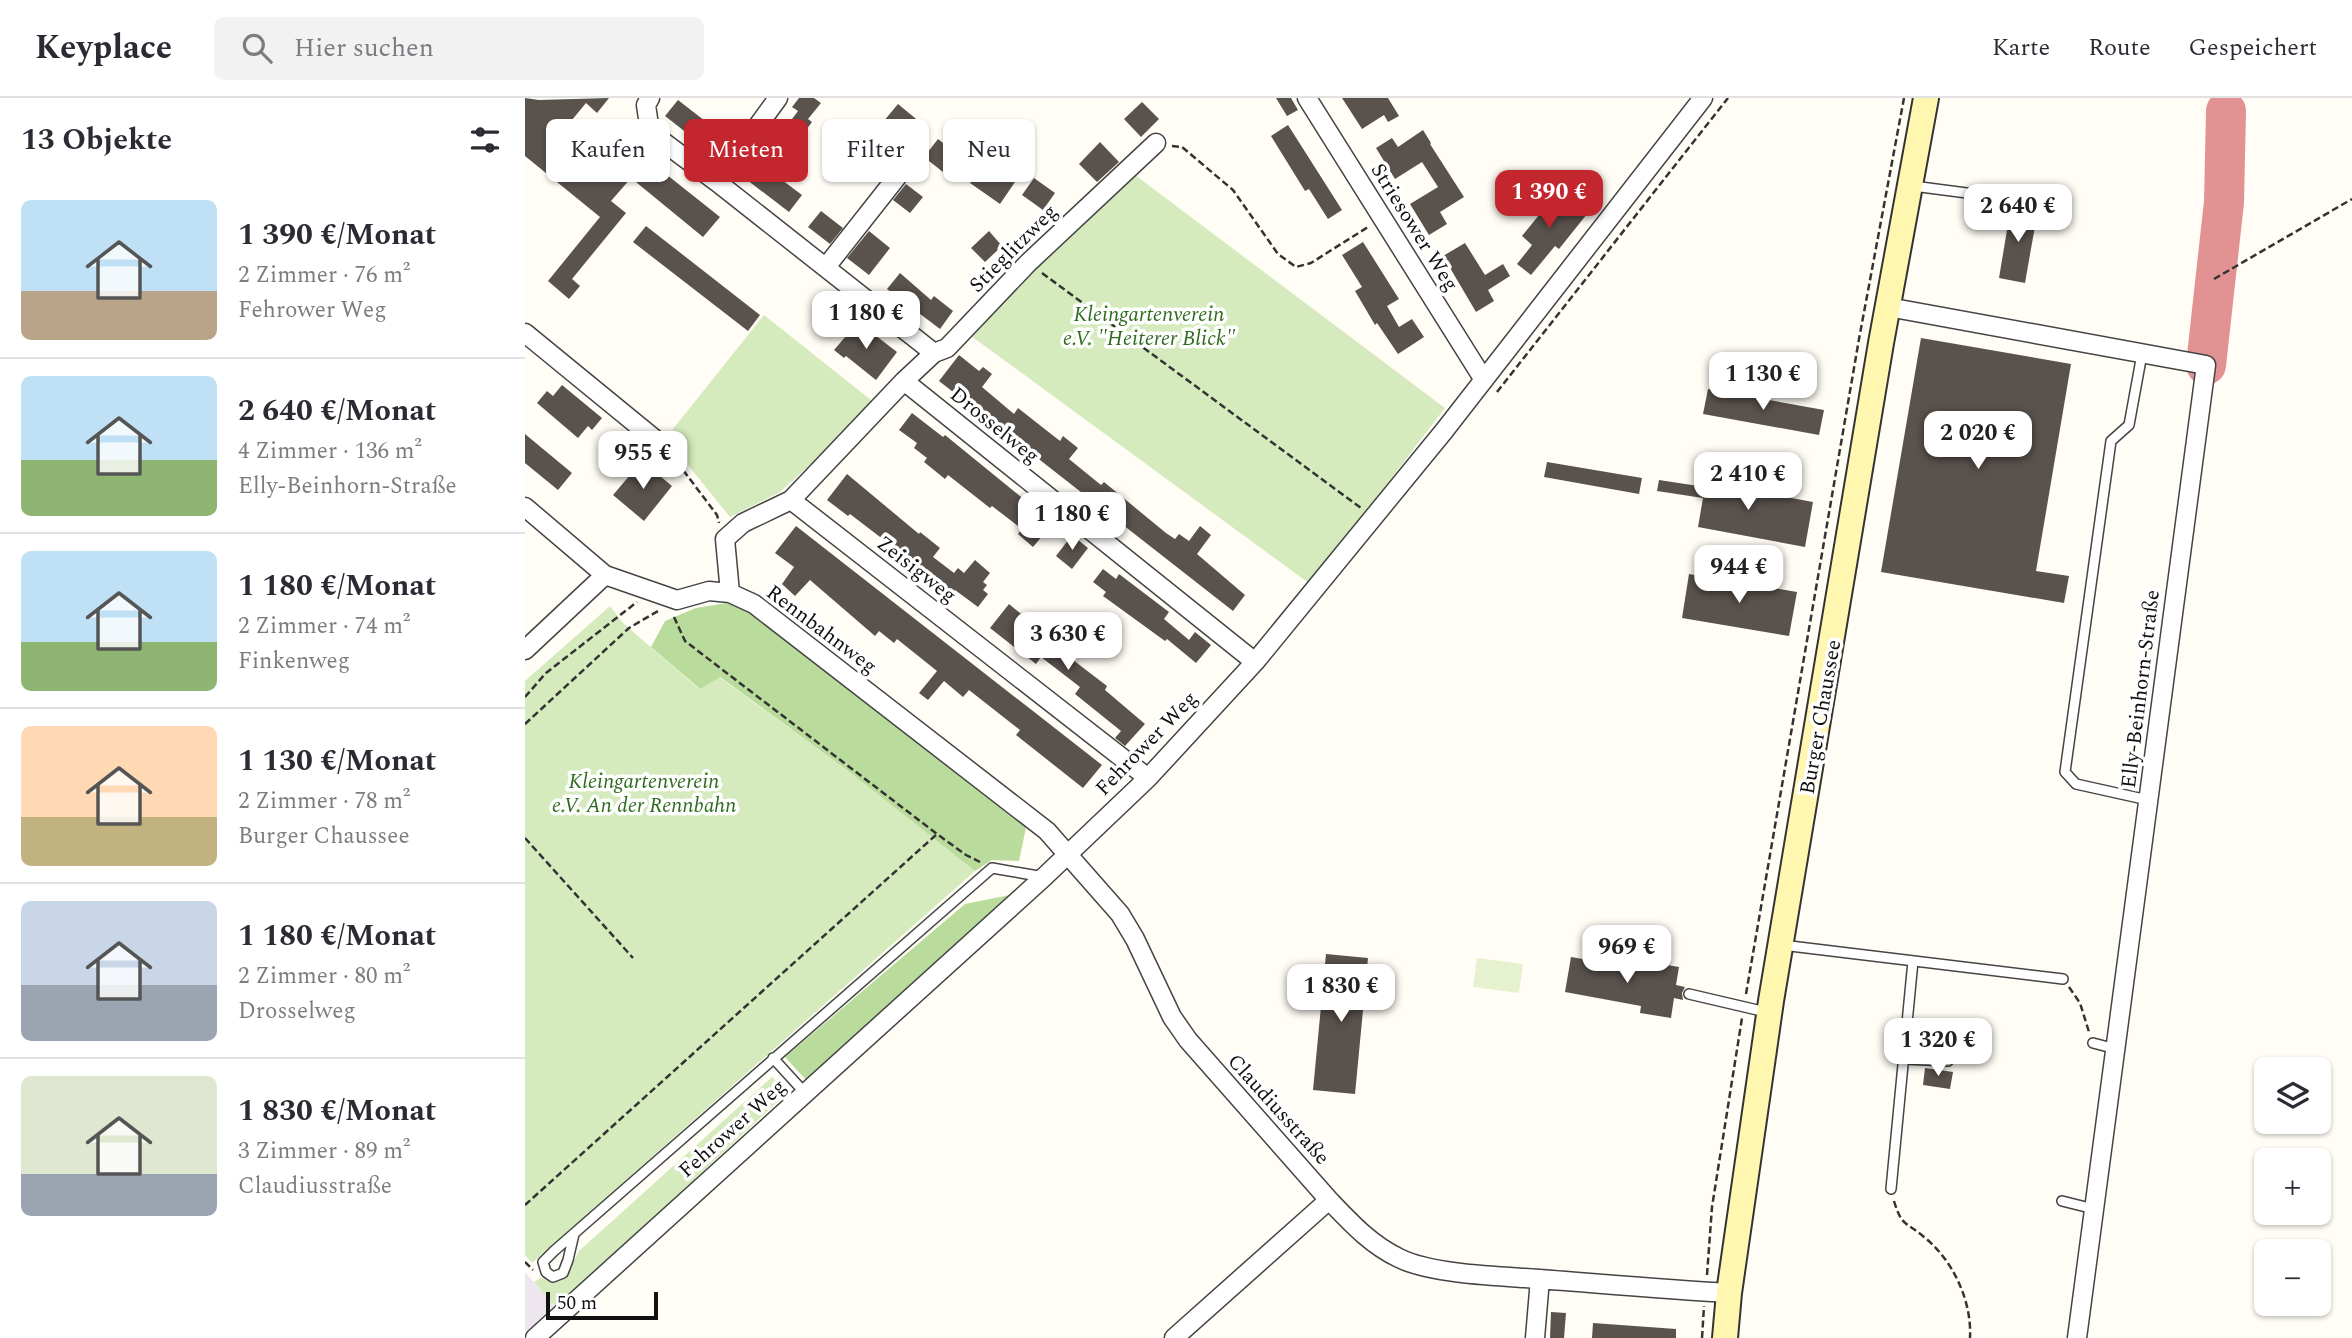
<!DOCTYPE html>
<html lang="de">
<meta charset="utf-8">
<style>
:root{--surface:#fff;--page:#f2f2f3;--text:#2b2b33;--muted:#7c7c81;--line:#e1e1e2;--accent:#c4262e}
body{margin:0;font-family:Spectral,serif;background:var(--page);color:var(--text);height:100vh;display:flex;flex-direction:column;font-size:26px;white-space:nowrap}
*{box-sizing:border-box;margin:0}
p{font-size:23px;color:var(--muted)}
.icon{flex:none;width:38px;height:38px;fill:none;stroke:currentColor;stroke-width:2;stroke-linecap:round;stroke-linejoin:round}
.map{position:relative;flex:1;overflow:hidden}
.sheet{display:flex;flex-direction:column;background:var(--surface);width:525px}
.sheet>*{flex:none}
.top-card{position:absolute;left:21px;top:21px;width:665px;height:63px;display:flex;gap:14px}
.fabs{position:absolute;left:1729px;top:959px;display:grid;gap:14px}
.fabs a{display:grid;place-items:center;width:77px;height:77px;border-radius:10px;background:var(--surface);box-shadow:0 2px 5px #0004;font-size:35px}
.scale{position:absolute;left:21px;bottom:18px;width:112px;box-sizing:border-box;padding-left:7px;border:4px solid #111;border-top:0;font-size:19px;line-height:24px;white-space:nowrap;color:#111;-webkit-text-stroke:5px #fff;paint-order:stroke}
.price{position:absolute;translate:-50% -60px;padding:0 16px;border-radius:14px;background:#fff;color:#222;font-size:23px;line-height:46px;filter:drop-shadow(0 2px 4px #0008)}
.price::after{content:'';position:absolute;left:50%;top:42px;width:21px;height:16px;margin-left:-10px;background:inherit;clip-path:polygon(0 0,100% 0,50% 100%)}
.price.current{background:var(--accent);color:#fff}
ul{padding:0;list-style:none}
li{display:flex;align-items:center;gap:21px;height:175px;padding:0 21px}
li+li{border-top:2px solid var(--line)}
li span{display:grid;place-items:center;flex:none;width:196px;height:140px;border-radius:10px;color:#555}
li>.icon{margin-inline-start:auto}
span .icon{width:84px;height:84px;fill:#fffc;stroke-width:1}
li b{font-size:30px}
h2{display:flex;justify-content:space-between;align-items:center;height:84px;padding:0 21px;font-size:30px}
.chip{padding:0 24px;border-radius:10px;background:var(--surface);box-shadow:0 2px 5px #0004;font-size:24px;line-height:63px}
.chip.current{background:var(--accent);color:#fff}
header{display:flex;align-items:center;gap:42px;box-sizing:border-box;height:98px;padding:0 35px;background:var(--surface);border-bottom:2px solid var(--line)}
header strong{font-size:33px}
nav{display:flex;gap:38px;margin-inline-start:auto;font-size:24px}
.search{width:490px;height:63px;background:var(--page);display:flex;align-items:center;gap:18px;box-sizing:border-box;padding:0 24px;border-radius:10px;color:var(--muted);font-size:26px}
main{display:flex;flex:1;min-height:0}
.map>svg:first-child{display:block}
.industrial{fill:#eee6ef}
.green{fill:#d5ebbd}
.forest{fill:#b9dc9c}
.pitch{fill:#e6f2cf}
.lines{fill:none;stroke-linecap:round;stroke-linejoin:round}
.taxiway{stroke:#e29292;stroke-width:40}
.building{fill:#5a524d}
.service-casing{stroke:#444;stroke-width:12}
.minor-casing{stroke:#444;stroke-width:21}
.secondary-casing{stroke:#333;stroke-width:28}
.path{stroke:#333;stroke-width:2.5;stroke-dasharray:7 3.5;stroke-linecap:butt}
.service{stroke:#fff;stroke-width:9}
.minor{stroke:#fff;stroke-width:18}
.secondary{stroke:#fff6b0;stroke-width:24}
.labels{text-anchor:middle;stroke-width:7;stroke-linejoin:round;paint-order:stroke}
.street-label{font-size:21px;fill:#111;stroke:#fff}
.park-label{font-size:21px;font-style:italic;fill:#2f6b1f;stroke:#fff}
</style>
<header>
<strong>Keyplace</strong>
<div class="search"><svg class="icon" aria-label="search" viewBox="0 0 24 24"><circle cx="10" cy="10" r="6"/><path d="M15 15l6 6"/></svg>Hier suchen</div>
<nav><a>Karte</a><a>Route</a><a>Gespeichert</a></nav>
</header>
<main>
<section class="sheet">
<h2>13 Objekte<svg class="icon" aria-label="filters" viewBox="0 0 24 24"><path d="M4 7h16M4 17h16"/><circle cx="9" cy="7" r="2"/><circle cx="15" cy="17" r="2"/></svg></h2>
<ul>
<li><span style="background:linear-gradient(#bfe0f5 65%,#b9a48a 0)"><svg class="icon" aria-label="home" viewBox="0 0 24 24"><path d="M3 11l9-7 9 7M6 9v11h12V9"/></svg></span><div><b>1 390 €/Monat</b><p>2 Zimmer · 76 m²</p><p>Fehrower Weg</p></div></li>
<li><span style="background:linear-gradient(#bfe0f5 60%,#8fb573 0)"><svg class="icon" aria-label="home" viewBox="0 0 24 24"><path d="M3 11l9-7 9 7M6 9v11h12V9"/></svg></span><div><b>2 640 €/Monat</b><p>4 Zimmer · 136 m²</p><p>Elly-Beinhorn-Straße</p></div></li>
<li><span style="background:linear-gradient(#bfe0f5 65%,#8fb573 0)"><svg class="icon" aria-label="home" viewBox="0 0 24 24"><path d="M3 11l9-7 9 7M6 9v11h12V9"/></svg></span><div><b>1 180 €/Monat</b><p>2 Zimmer · 74 m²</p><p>Finkenweg</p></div></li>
<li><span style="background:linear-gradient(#ffd9b3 65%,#c2b280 0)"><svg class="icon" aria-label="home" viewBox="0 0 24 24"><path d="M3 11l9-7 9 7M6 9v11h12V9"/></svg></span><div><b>1 130 €/Monat</b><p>2 Zimmer · 78 m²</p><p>Burger Chaussee</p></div></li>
<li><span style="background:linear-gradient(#c9d6e8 60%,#9aa5b1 0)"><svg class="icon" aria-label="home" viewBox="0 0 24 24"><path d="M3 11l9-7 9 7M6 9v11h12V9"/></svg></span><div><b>1 180 €/Monat</b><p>2 Zimmer · 80 m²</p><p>Drosselweg</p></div></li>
<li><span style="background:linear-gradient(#dfe7d0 70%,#9aa5b1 0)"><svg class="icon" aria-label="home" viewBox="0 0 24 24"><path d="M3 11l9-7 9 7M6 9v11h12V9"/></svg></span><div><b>1 830 €/Monat</b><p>3 Zimmer · 89 m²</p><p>Claudiusstraße</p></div></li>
</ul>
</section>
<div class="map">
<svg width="1827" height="1240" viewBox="0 0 1827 1240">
<rect width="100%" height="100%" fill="#fffdf5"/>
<path class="industrial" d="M0,1174L31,1210L0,1236Z"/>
<path class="green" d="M602,71L920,310L785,486L442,235Z
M239,217L351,306L255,394L205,419L154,356L148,331Z
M85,508L98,525L174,591L194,579L322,672L450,773L7,1165L0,1157V583Z
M247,979L262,995L31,1210L9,1184L18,1179L33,1182L45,1170L54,1153Z"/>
<path class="forest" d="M202,505L223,514L502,725L494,763L467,762L450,773L322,672L195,579L175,591L126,549L140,523L171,510Z
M485,797L282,983L260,959L440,806Z"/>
<path class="pitch" d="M952,860L998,866L994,895L948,889Z"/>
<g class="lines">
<path class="taxiway" d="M1681,267L1699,104L1701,13"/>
</g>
<path class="building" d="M0,0L14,2L84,0L72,15L61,5L23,51L55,77L74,53L85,63L102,42L122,61L195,119L178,139L106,80L86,103L101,115L47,181L55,188L44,201L23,183L75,119L0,58Z
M274,0H289L296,5L283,21L287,24L278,36L264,25L273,13L267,9Z
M751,0H766L773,12L762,18Z
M817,0H863L874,18L863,24L859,17L837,31Z
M153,2L207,44L195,61L140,18Z
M617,4L634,21L616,39L599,21Z
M373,6L396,25L381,42L358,24Z
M763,27L817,112L803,121L784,91L780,93L746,38Z
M898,32L906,45L905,46L939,99L915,114L922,126L904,137L885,106L913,89L897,64L870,81L851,50L867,40L873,49Z
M413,41L437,60L423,78L399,59Z
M575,44L594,64L572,84L554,66Z
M337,48L358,64L346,80L325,64Z
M225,58L277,97L264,114L213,75Z
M464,58L477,67L473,72L490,84L475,106L445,85Z
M509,80L530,95L518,112L497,97Z
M381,86L398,99L385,115L368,102Z
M1011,96L1032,113L1042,99L1062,116L1034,151L1030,148L1006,177L992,166L1007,147L997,138L1014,117L1002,108Z
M1486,108L1513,111L1500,185L1474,180Z
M296,113L318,130L305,146L283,129Z
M121,128L235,217L223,233L108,144Z
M344,133L365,150L344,177L322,160Z
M464,133L477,148L460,164L446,150Z
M838,144L874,201L862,208L874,229L887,221L899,239L873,256L852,225L850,227L830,193L837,189L817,157Z
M940,145L960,177L978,166L985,178L963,192L969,203L951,214L918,158Z
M375,175L406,202L409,198L428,213L415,231L362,191Z
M333,224L372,254L351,282L321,258L319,260L309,252Z
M1396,240L1546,266L1511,473L1544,478L1539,505L1356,474Z
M434,257L454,273L458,269L467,276L457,289L489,316L493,310L535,343L538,338L553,350L544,361L576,387L579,384L641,435L650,441L654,436L664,443L675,428L686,437L672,456L720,497L708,513L414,283Z
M37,287L77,320L67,332L63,328L53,340L12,305L22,293L28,298Z
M1183,291L1299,312L1294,337L1178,316Z
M387,315L418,339L420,337L528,425L508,449L493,436L497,431L467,408L465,410L423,377L420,381L399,364L402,360L389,350L392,345L374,332Z
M0,336L47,375L33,392L0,365Z
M117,363L147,388L119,423L88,397Z
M1022,364L1117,380L1114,396L1019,379Z
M322,376L394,436L395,434L415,450L408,459L429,475L433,470L439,475L450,462L465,475L458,484L462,487L458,492L463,496L453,509L430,492L425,498L416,491L419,488L325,416L323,418L302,402Z
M1134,382L1180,389L1181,384L1288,404L1280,449L1173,429L1178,400L1132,393Z
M271,428L577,667L558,690L491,637L495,632L444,592L438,599L419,583L403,602L394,595L412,573L372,541L369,545L354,533L350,538L285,482L270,498L257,486L269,469L250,455Z
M547,437L563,450L547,471L531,458Z
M578,471L591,481L594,476L644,514L639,521L664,542L670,534L686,547L671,565L642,541L640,543L578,498L581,494L568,484Z
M1164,476L1272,494L1264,538L1157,520Z
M484,506L501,520L497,526L522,544L525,540L550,559L548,562L582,588L580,592L620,626L600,648L590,640L596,633L550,596L555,589L516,559L511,566L465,530Z
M801,856L843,860L830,996L788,992Z
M1046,859L1122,872L1124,864L1154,869L1151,887L1160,889L1157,895L1158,902L1149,900L1146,920L1115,915L1116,908L1040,894Z
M1400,970L1428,974L1425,991L1398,987Z
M1026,1214L1041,1215L1039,1240H1025Z
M1068,1225L1151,1231V1240H1067Z"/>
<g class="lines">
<g class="service-casing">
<path id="service" d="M1388,88L1518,105
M1617,256L1604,327L1586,343L1540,674L1551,686L1623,702
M1257,847L1538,881
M1164,896L1241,914
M1568,945L1591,951
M248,960L280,995
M1380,961L1423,963
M1366,1091L1388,863
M1537,1103L1569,1111
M49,1136L43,1162L38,1175L28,1179L21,1174L18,1164L29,1153L467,770L519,779"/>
</g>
<g class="minor-casing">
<path id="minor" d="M125,0L121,7L125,34L192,84L409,255
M782,0L959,282
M192,84L253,0
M301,169L383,65
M1363,209L1681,267L1552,1240
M0,235L143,352
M379,283L730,564
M266,402L623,680
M0,409L80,477L152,502L184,493L205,495L229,506L522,733L595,816L610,841L647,919L663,942L804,1102C825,1124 846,1147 874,1160C903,1175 967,1178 1000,1180C1068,1185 1136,1191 1204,1195
M205,495L200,441L218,425L266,402L379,283L409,255L422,250L503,165L631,45
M0,552L80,477
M10,1240L519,779L623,680L730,564L919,333L1178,0
M649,1240L804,1102
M1010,1240L1015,1181"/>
</g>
<g class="secondary-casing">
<path id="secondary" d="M1200,1240L1204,1195L1246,903L1356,245L1401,0"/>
</g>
<path class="path" d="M647,48L657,49L708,92L753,156L771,169L786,165L843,129
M517,175L836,410
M1689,181L1827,101
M972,294L1203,0
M152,364L192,417L194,425
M149,519L160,543L412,736L441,757L455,764
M0,599L21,575L112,504
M0,626L104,530L133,513
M0,740L108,860
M1544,889L1555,905L1564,934
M1221,896L1334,241L1379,0
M1369,1103C1377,1129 1380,1123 1399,1139C1428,1162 1447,1203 1445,1240
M0,1107L412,736
M0,1164L8,1172
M1182,1177L1187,1109L1217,920
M1177,1240L1179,1208"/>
<use href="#service" class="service"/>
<use href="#minor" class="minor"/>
<use href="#secondary" class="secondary"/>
</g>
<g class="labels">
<g class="street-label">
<text transform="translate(890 129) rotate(58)" y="7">Striesower Weg</text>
<text transform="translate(488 150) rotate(-45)" y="7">Stieglitzweg</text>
<text transform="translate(470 327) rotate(39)" y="7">Drosselweg</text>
<text transform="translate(392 471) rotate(38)" y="7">Zeisigweg</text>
<text transform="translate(297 531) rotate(37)" y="7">Rennbahnweg</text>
<text transform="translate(1615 591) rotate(-83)" y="7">Elly-Beinhorn-Straße</text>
<text transform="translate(1295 619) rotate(-80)" y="7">Burger Chaussee</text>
<text transform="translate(621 645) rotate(-46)" y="7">Fehrower Weg</text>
<text transform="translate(754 1011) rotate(48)" y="7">Claudiusstraße</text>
<text transform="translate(207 1030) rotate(-42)" y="7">Fehrower Weg</text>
</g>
<g class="park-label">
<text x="624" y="223">Kleingartenverein<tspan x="624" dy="24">e.V. "Heiterer Blick"</tspan></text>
<text x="119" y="690">Kleingartenverein<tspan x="119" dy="24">e.V. An der Rennbahn</tspan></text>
</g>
</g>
</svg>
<div class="fabs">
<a><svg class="icon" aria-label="layers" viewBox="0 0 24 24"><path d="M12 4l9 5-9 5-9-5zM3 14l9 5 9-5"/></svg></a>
<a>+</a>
<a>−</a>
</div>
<div class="scale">50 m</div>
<b class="price current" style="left:1024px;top:132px">1 390 €</b>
<b class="price" style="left:1493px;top:146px">2 640 €</b>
<b class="price" style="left:341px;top:253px">1 180 €</b>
<b class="price" style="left:1238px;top:314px">1 130 €</b>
<b class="price" style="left:1453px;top:373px">2 020 €</b>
<b class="price" style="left:118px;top:393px">955 €</b>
<b class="price" style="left:1223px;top:414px">2 410 €</b>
<b class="price" style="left:547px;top:454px">1 180 €</b>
<b class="price" style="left:1214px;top:507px">944 €</b>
<b class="price" style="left:543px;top:574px">3 630 €</b>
<b class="price" style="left:1102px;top:887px">969 €</b>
<b class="price" style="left:816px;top:926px">1 830 €</b>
<b class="price" style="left:1413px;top:980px">1 320 €</b>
<div class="top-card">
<a class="chip">Kaufen</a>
<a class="chip current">Mieten</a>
<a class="chip">Filter</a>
<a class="chip">Neu</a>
</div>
</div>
</main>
